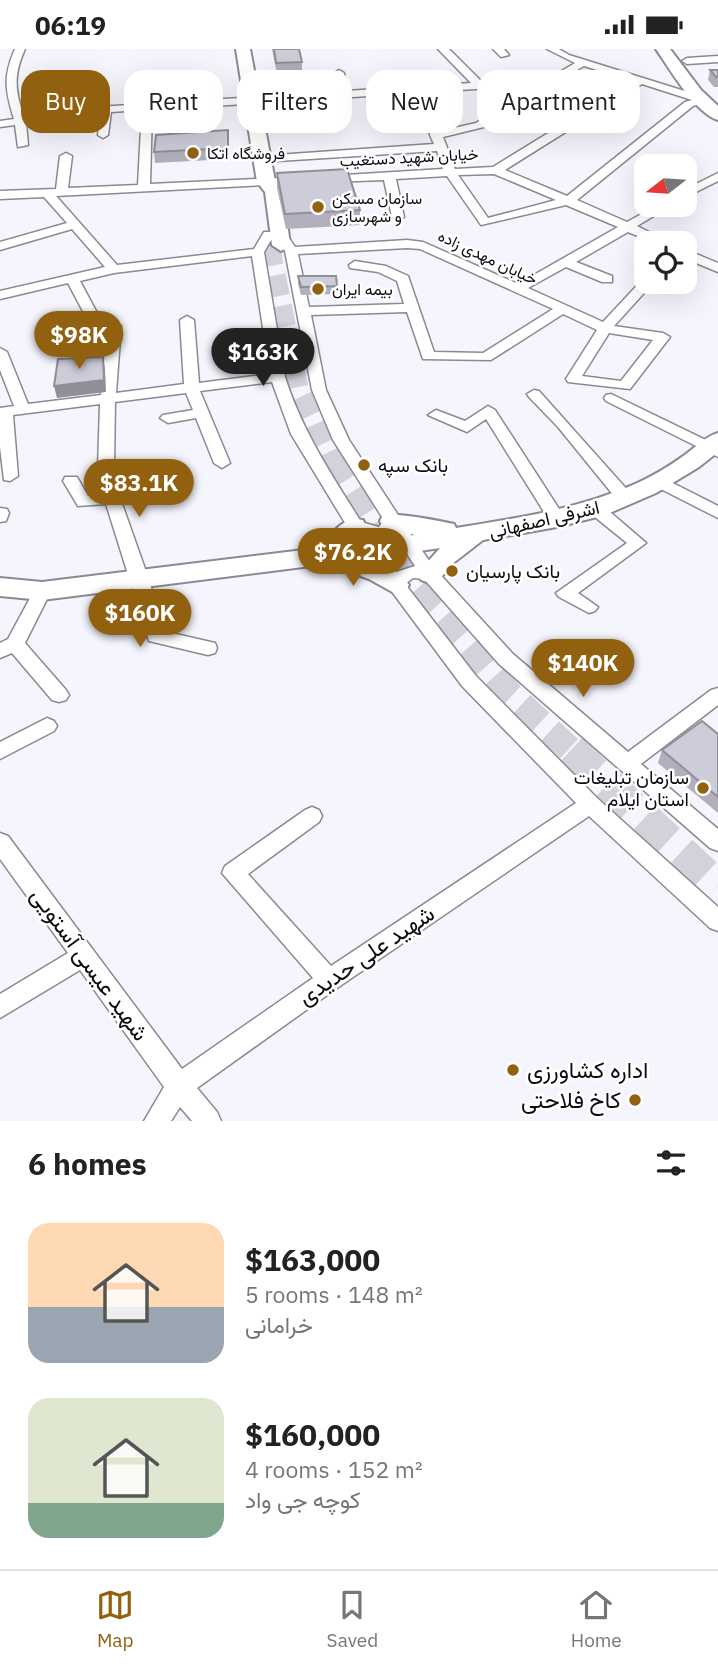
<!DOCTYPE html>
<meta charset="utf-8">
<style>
:root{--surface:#fff;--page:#f6f6f6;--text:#222;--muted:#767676;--line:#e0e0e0;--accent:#92610f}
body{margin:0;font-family:"IBM Plex Sans",Vazirmatn,sans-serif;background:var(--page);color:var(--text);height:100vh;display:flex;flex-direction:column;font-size:26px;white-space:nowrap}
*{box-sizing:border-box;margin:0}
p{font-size:23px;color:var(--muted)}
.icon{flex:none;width:38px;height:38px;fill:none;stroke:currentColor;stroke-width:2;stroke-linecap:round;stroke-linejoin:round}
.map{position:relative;height:1072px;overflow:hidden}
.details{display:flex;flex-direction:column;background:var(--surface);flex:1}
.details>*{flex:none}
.hud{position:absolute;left:21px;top:21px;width:677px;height:63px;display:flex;gap:14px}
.needle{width:46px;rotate:253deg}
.controls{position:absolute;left:634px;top:105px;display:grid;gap:14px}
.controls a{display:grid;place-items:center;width:63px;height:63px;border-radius:14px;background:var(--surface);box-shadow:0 7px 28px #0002;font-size:35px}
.price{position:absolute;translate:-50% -60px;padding:0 16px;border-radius:24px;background:var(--accent);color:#fff;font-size:23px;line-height:46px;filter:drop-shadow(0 2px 4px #0008)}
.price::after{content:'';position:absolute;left:50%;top:42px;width:21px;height:16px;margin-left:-10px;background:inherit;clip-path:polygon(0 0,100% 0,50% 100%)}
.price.active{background:#222;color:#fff}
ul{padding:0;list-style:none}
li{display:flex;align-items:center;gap:21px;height:175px;padding:0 28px}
li span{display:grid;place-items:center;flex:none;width:196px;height:140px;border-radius:21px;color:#555}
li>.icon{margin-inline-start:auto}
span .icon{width:84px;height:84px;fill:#fffc;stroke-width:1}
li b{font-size:30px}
h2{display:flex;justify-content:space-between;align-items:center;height:84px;padding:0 28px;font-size:30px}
.chip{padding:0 24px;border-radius:21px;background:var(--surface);box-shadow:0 7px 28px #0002;font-size:24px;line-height:63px}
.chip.active{background:var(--accent);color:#fff}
.status{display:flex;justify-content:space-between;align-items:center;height:49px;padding:0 35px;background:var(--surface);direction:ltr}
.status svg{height:19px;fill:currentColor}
.tabs{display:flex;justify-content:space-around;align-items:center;height:98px;border-top:2px solid var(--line);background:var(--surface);font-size:19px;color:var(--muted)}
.tabs a{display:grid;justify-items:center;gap:4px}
.tabs .active{color:var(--accent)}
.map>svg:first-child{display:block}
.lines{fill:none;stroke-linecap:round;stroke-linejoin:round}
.secondary-tunnel-far2{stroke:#d2d2da;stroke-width:21;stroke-dasharray:21 10;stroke-linecap:butt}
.secondary-tunnel-far1{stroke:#d2d2da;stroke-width:26;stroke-dasharray:26 13;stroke-linecap:butt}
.secondary-tunnel{stroke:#d2d2da;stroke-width:33;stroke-dasharray:33 17;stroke-linecap:butt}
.street-casing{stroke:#8a8995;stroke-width:3}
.secondary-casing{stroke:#8a8995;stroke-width:4}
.street{fill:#fff;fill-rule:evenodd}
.secondary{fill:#fff;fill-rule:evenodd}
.wall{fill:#b0afbb}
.shaded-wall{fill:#908f98}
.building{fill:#cdccd9;stroke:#908f98;stroke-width:2}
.poi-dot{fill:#92610f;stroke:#fff;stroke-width:2.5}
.labels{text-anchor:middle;stroke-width:5;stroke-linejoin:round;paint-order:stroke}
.far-poi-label{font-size:16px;fill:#0d0d11;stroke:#fff;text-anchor:start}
.far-street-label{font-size:16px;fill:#0d0d11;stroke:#fff}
.poi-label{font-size:19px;fill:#0d0d11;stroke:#fff;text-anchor:start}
.street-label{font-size:19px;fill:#0d0d11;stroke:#fff}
.near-street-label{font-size:23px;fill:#0d0d11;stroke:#fff}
.near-poi-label{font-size:23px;fill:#0d0d11;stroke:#fff;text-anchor:start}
</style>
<div class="status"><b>06:19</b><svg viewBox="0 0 49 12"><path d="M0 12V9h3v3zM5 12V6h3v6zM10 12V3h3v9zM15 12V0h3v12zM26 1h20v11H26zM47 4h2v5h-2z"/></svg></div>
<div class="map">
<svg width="718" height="1072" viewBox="0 0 718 1072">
<rect width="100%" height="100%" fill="#f5f5fd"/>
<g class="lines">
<path class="secondary-tunnel-far2" d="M269,196L298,339L332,411"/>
<path class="secondary-tunnel-far1" d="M331,410L408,531L511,646L573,703"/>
<path class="secondary-tunnel" d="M571,701L718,837"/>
<g class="street-casing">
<path id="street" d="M15,0H25C13,27 15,41 24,68L82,59L336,43L334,24L339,21L344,24L346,42L471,34L438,0H449L482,33L550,29L575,14L547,0H559L569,6L707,49V53L693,57L577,151L627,173L658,156H672L637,177L671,194H655L628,183L576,213L612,227V233H602L566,218L528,239L603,273L643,230L654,233L614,277L663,284L670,288L630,340L568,333L566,330L597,281L563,265L491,311L423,310L407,263L311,266L326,341L349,391L415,492L436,521L513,605L628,703L711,641L718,639V656L641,715L718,780V802L710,799L499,615L424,530L413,529L405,535L476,627L597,749L718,858V882L710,879L589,767L337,939L197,1039L217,1063L221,1072H192L180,1058L171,1072H144L164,1038L80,921L0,969V945L68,904L0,810V784L8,787L182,1020L313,929L222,824L225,817L305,761L312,758L319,761L322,767L319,773L248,825L331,917L576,754L462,637L364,505L291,385L272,333L200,342L230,414L222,419L214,414L196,369L168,374L160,369L163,366L193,361L186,344L115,353L114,418L120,449L149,531L163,582L215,594L217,599L215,604L208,606L149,592L106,455L78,457L63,432L65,428H77L88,447L103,445L98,418L100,355L13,366L18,427L10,432L4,431L0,398V359L14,357L0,321V299L7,303L28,355L101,346L107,277L114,273L121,277L116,344L184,335L180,271L187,267L194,271L199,334L270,325L252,207L114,224L80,232L96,262L102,266L95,270L86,268L68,234L0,250V242L105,218L72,180L0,201V193L67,174L44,148L0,150V142L56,140L60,107L66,104L72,107L68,139L138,136L142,61L111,63L108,86L103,89L98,86L100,64L26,74L28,96L18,98L15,76L0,78V72L14,70C5,41 3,27 15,0ZM584,17L610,25L565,28ZM626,30L633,32L493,118L455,120L443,88L484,78L554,35ZM642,35L692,51L685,53L567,147L505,121ZM538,36L476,74L441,82L437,74H429L430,86L434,95L262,107L256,110L262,113L437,102L443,120L329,127L323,130L329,133L384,131L392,168L398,172L404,168L396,130L447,127L481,176L566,156L618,178L518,235L423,193L407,191L295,198L285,183H277L275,186L285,202L312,341L333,391L384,471L379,478L361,473C332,426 302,382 285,328L264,203L274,186L272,183H264L254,200L117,216L56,147L301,134L307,131L301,128L150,135L152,61ZM494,125L556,151L488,169L458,126ZM407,199L420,200L553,260L483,304L434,303L408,227L386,217L355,212L349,216L350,219L378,223L397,232L404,255L309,258L298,205ZM609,284L653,291L621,332L582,327ZM393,484L415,517L396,523L370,487L381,490Z
M493,0H504L509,6L501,8Z
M718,7V13L687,15L682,12L687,9Z
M718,124V132L684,149V141Z
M684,200L718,214V223L684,209Z
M534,341L539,342L631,445L633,449L631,453H619L558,378L529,348L527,345Z
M611,345L718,397V408L606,352L604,349L606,346Z
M488,357L495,361L563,466L565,470L563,474H551L486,370L467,383L428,366L436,361L465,372Z
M659,427L718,457V469L653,436L651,432L653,428Z
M596,455L602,456L646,494L578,544L598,558L595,562L589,564L559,548L556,544L627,494L590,464L588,460Z
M0,459L7,460L9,464L6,472L0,473Z
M42,536L51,542L25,594L66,641L69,646L66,651L59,653L52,651L12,604L0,609V594L8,590L36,538Z
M47,669L54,672L57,677L54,682L0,710V693Z"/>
</g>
<g class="secondary-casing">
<path id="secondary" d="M236,0H250L275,132L283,142L290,196L281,202L272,196L265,143L257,133Z
M656,0H670L701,41L718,57V71C696,65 669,19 656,0Z
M718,384V403L699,418L656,444L605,466L557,478L483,491L452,515L439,531L430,534L421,531L417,525L440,499L366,510C382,516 400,521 409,536L405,542L396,545L369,530L327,515L42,551L0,547V529L42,533L320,499C332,485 343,466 363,471L366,477L352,495L415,486L383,478L380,472L383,466C394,463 441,472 454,475L456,479C518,469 578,460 635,435C651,428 668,418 682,408C694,400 704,388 718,384Z"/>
</g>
<use href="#street" class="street"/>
<use href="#secondary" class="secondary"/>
</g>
<path class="wall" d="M272,0H299L302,13V23L277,25Z
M710,21H718V38H714L708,31Z
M228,81L229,110L155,114L154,103Z
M277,124L360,161V176L286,180L277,139Z
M298,227L337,237V245L301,246L298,235Z
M718,685V764L658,714L662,701Z"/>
<path class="shaded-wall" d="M103,308L105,320L106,343L57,349L54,337Z"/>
<path class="building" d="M274,0H299L302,13L276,14Z
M710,21H718V27L716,28Z
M228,81V99L154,103L156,86Z
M347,120L360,161L285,165L277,124Z
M298,227H336L337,237L301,238Z
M103,308L104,331L54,337L58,310Z
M702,672L718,685V748L662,701Z"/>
<g class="poi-dot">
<circle cx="193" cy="104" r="7"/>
<circle cx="318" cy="158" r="7"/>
<circle cx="318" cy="240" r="7"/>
<circle cx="364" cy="416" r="7"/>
<circle cx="452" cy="522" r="7"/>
<circle cx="703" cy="739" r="7"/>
<circle cx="513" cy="1021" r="7"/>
<circle cx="635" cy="1051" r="7"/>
</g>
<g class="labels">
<g class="far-poi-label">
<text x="207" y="110">فروشگاه اتکا</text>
<text x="332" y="155">سازمان مسکن<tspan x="332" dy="18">و شهرسازی</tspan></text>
<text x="332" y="246">بیمه ایران</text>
</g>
<g class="far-street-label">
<text transform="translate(409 108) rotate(-3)" y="6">خیابان شهید دستغیب</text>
<text transform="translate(488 208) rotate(25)" y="6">خیابان مهدی زاده</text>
</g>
<g class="poi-label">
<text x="378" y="423">بانک سپه</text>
<text x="466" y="529">بانک پارسیان</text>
<text x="689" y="735" text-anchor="end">سازمان تبلیغات<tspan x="689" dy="22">استان ایلام</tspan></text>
</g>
<g class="street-label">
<text transform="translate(544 470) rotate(-13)" y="7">اشرفی اصفهانی</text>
</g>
<g class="near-street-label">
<text transform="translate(366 906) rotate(-34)" y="8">شهید علی حدیدی</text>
<text transform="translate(90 915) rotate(54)" y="8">شهید عیسی آستویی</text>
</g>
<g class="near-poi-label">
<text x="527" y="1029">اداره کشاورزی</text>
<text x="621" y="1059" text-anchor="end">کاخ فلاحتی</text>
</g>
</g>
</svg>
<div class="controls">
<a><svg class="needle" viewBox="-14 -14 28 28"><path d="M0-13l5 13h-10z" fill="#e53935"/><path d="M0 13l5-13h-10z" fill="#767676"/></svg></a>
<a><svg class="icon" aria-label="locate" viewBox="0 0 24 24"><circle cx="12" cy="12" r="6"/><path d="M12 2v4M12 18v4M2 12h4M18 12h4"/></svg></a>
</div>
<b class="price" style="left:79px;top:322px">$98K</b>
<b class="price active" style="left:263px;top:339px">$163K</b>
<b class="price" style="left:139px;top:470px">$83.1K</b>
<b class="price" style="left:353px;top:539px">$76.2K</b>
<b class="price" style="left:140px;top:600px">$160K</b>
<b class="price" style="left:583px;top:650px">$140K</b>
<div class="hud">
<a class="chip active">Buy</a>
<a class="chip">Rent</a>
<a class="chip">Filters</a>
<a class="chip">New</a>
<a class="chip">Apartment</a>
</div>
</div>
<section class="details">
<h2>6 homes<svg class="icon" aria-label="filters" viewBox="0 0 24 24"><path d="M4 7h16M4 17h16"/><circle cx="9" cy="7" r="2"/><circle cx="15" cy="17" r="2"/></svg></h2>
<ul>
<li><span style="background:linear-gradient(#ffd9b3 60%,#9aa5b1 0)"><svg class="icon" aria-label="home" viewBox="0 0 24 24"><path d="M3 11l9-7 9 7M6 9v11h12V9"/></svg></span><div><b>$163,000</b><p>5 rooms · 148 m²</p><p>خرامانی</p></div></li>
<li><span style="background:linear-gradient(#dfe7d0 75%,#7fa58c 0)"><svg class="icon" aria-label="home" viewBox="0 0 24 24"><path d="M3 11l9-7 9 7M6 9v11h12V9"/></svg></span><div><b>$160,000</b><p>4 rooms · 152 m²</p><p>کوچه جی واد</p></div></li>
</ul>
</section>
<nav class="tabs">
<a class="active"><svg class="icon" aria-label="map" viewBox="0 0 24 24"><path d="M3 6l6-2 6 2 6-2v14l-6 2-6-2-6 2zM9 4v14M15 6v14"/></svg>Map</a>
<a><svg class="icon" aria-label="saved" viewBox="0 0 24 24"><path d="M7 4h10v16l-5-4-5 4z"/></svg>Saved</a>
<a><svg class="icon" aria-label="home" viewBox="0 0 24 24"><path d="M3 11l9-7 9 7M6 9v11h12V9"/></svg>Home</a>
</nav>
